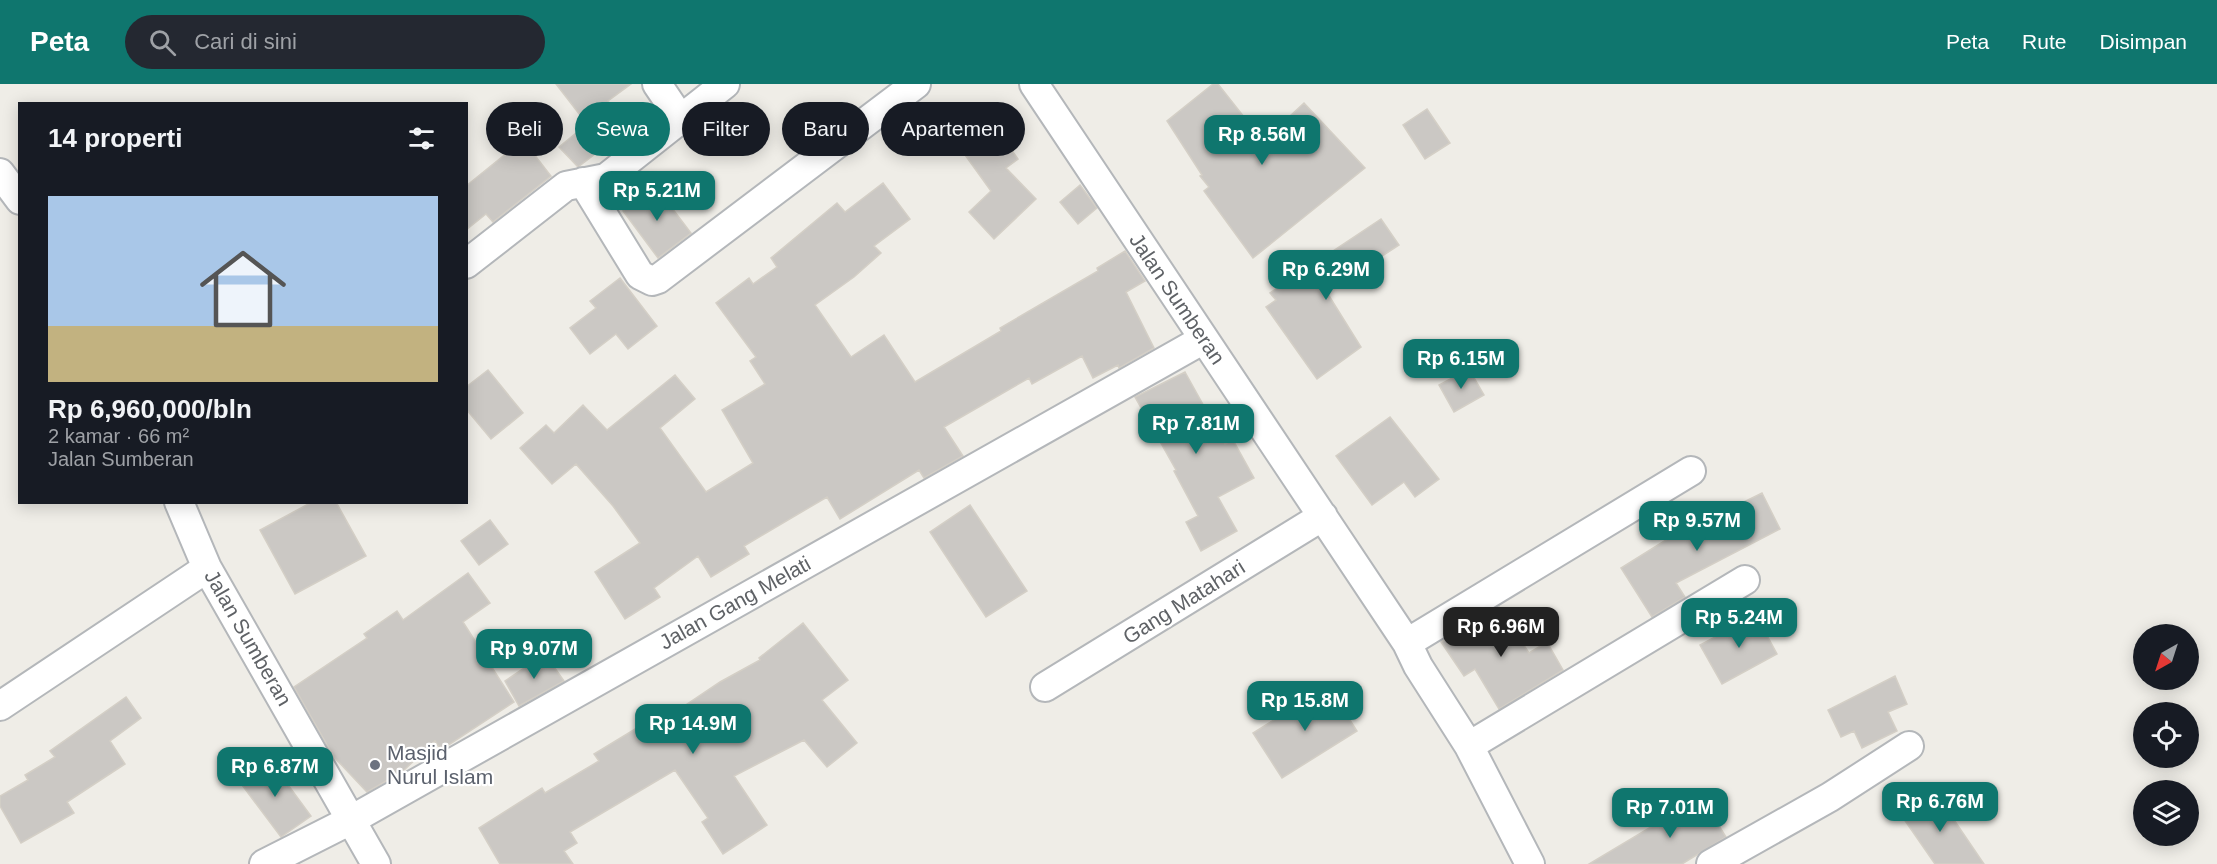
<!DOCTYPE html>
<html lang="id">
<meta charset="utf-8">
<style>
:root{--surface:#171b24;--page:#242831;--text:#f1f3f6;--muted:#9ea1a6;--accent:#0f766e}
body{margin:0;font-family:Arial,sans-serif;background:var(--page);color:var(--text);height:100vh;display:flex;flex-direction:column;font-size:22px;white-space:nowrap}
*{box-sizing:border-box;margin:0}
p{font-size:20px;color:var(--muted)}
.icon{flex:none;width:33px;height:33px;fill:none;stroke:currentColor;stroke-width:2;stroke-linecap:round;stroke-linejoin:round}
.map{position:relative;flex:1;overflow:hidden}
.side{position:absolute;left:18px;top:18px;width:450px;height:402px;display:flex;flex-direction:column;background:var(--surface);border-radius:0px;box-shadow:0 3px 15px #0003}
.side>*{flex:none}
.banner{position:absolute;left:486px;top:18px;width:570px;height:54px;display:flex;gap:12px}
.needle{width:39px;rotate:219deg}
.buttons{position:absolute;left:2133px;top:540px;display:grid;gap:12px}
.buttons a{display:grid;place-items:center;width:66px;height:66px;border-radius:50%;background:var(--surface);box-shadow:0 3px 15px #0003;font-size:30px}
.price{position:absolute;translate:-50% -51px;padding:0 14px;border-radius:12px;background:var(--accent);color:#fff;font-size:20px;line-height:39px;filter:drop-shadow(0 2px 3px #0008)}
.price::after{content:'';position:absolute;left:50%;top:36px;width:18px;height:14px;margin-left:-9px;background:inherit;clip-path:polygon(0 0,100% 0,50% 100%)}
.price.on{background:#222;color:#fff}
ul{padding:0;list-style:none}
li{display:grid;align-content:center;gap:12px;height:318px;padding:0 30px}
li span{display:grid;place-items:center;height:186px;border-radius:0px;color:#555}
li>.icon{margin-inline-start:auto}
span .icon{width:108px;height:108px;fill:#fffc;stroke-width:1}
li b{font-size:26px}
h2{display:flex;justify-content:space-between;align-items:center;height:72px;padding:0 30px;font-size:26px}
.tag{padding:0 21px;border-radius:27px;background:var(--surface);box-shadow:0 3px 15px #0003;font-size:21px;line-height:54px}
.tag.on{background:var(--accent);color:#fff}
header{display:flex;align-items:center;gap:36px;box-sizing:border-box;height:84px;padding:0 30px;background:var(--accent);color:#fff}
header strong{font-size:28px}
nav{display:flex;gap:33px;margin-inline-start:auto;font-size:21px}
.search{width:420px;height:54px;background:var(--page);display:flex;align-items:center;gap:15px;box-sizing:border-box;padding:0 21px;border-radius:33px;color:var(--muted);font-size:22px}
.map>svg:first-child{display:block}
.building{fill:#cbc8c4;stroke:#d4cfc6;stroke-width:1.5}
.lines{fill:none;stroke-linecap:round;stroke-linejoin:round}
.street-casing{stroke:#b4b7ba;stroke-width:32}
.street{stroke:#fff;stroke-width:28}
.worship-dot{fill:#6b7280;stroke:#fff;stroke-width:2}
.labels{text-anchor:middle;stroke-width:4.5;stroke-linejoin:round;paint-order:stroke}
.street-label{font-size:21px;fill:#5f6266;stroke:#fff}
.worship-label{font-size:21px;fill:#5b616d;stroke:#fff;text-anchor:start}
</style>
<header>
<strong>Peta</strong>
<div class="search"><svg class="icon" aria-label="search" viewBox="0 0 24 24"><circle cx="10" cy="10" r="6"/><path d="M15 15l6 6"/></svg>Cari di sini</div>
<nav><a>Peta</a><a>Rute</a><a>Disimpan</a></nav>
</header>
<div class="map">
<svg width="2217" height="780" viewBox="0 0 2217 780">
<rect width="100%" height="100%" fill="#efede7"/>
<path class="building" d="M556,0H631L608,17L629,44L578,83L559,63L587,40Z
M1213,0H1218L1263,57L1304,19L1365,84L1253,174L1204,107L1209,103L1200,92L1202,91L1167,37Z
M981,22L1018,75L1006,84L1036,115L994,155L969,128L991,107L947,46Z
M1427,25L1450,59L1425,75L1403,41Z
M523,56L551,92L493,138L486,130L466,146V102Z
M883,99L910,135L874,162L881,169L854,193L815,221L851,273L884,251L915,298L1001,247L1000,244L1098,187L1097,184L1125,167L1145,197L1126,208L1154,264L1119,284L1118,281L1093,294L1082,272L1032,300L1029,294L944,343L963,372L924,394L919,386L840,435L827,413L744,462L749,470L711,493L698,472L654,504L660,513L625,535L595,488L640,459L613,422L576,380L552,400L520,364L546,341L554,349L583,321L607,346L675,291L695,315L660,344L706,408L753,379L722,326L765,300L750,277L756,273L716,219L749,194L753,200L777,183L771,174L837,119L845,128Z
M1080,101L1097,124L1078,140L1060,118Z
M656,103L691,149L658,174L623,127Z
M1381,135L1399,161L1373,178L1371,176L1326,207L1361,263L1317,295L1266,223L1276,216L1270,209Z
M620,194L657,242L628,265L616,250L590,270L570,244L596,224L590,217Z
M1469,285L1484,311L1454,328L1439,301Z
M488,286L523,329L491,355L466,325V303Z
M1185,288L1225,360L1233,356L1254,394L1218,413L1237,447L1201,467L1186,438L1198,432L1174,387L1176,386L1135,313Z
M1390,333L1439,395L1415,413L1404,398L1372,421L1336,372Z
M1762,409L1780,445L1676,499L1685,513L1652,533L1621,484L1701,434L1703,438Z
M312,418H336L366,472L295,510L260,446Z
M970,421L1027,507L986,533L930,448Z
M490,436L508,460L479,481L461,457Z
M468,489L490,519L463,538L514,618L441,666L435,657L402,688L367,708L334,673L294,603L367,554L364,550L397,527L403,536Z
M1499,523L1529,569L1547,558L1563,586L1499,625L1475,585L1464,592L1441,558Z
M1756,531L1777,570L1722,600L1700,561Z
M803,539L848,596L822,616L857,659L827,683L804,656L734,692L767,741L723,770L702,738L708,734L675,686L570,748L577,759L564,767L573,780H500L479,744L542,704L545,709L599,677L594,670L640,642L644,649L720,598L760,576L759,574Z
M545,570L564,597L519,622L505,597Z
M1895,592L1907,620L1888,628L1897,647L1862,664L1854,647L1841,653L1828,626Z
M1328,602L1357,647L1282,694L1253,649Z
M126,613L141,634L110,657L125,680L67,718L74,729L21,759L0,722V712L28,696L25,691L55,673L50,667Z
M269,675L311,732L281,753L239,697Z
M1935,708L1984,780H1935L1901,731Z
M1701,713L1726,753L1682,780H1589Z"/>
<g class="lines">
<g class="street-casing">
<path id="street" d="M657,0L680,34
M1034,0L1407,559L1418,582L1469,662L1530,780
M0,89L20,116
M583,98L640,191L652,197L658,195L916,0
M466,180L566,102L606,94L725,0
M179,418L207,484L376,780
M1407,559L1691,387
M1045,603L1323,432
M0,622L207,484
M1469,662L1745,496
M264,780L351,736L1204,255
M1711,780L1830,713L1909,662"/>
</g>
<use href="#street" class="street"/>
</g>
<circle class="worship-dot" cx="375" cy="681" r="6"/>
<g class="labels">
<g class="street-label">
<text transform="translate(1177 215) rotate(56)" y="7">Jalan Sumberan</text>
<text transform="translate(1184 518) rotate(-32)" y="7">Gang Matahari</text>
<text transform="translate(735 519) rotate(-29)" y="7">Jalan Gang Melati</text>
<text transform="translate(248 554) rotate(60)" y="7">Jalan Sumberan</text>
</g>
<g class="worship-label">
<text x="387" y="676">Masjid<tspan x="387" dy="24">Nurul Islam</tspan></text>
</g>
</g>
</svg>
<div class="buttons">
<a><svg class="needle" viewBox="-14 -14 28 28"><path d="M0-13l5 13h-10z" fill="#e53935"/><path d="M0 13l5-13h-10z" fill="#9ea1a6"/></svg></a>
<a><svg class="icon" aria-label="locate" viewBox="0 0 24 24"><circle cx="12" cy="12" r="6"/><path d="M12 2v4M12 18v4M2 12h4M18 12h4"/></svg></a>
<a><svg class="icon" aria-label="layers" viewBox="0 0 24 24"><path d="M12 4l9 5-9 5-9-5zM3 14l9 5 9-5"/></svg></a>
</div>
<b class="price" style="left:1262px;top:82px">Rp 8.56M</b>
<b class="price" style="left:657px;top:138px">Rp 5.21M</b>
<b class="price" style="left:1326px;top:217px">Rp 6.29M</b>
<b class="price" style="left:1461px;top:306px">Rp 6.15M</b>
<b class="price" style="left:1196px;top:371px">Rp 7.81M</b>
<b class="price" style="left:1697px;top:468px">Rp 9.57M</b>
<b class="price" style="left:1739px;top:565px">Rp 5.24M</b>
<b class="price on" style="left:1501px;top:574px">Rp 6.96M</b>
<b class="price" style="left:534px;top:596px">Rp 9.07M</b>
<b class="price" style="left:1305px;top:648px">Rp 15.8M</b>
<b class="price" style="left:693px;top:671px">Rp 14.9M</b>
<b class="price" style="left:275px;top:714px">Rp 6.87M</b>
<b class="price" style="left:1940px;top:749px">Rp 6.76M</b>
<b class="price" style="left:1670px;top:755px">Rp 7.01M</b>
<div class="banner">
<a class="tag">Beli</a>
<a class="tag on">Sewa</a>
<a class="tag">Filter</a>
<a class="tag">Baru</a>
<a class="tag">Apartemen</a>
</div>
<section class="side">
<h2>14 properti<svg class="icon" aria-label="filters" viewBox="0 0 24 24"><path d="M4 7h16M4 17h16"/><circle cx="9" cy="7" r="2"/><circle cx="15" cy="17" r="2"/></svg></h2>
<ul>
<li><span style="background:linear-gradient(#a9c7e8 70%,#c2b280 0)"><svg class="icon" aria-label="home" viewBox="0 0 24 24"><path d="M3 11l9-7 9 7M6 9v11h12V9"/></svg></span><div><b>Rp 6,960,000/bln</b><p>2 kamar · 66 m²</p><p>Jalan Sumberan</p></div></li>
</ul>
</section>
</div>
